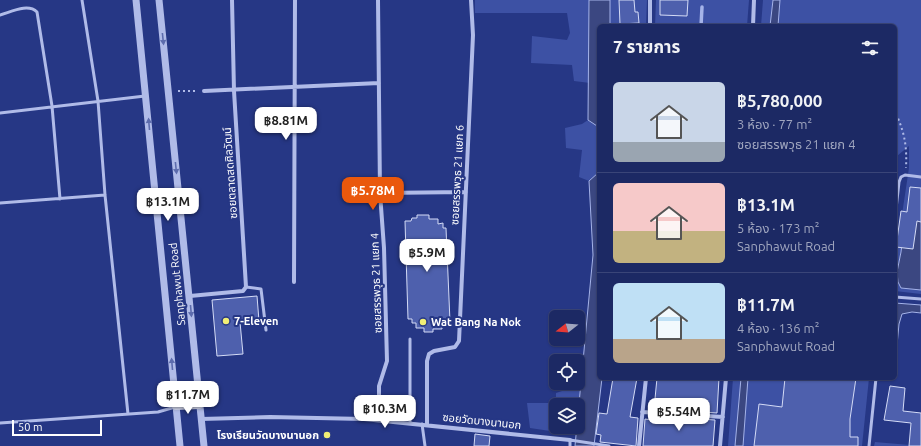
<!DOCTYPE html>
<html lang="th">
<meta charset="utf-8">
<style>
:root{--surface:#1c2964;--page:#25316a;--text:#f1f3f6;--muted:#a0a6bf;--line:#3a4578;--accent:#ea580c}
body{margin:0;font-family:Ubuntu,"Noto Sans Thai",sans-serif;background:var(--page);color:var(--text);height:100vh;display:flex;flex-direction:column;font-size:15px;white-space:nowrap}
*{box-sizing:border-box;margin:0}
p{font-size:13px;color:var(--muted)}
.icon{flex:none;width:22px;height:22px;fill:none;stroke:currentColor;stroke-width:2;stroke-linecap:round;stroke-linejoin:round}
.map{position:relative;flex:1;overflow:hidden}
.drawer{position:absolute;left:597px;top:24px;width:300px;height:356px;display:flex;flex-direction:column;background:var(--surface);border-radius:6px;box-shadow:0 1px 3px #0004,0 0 0 1px var(--line)}
.drawer>*{flex:none}
.needle{width:26px;rotate:253deg}
.tools{position:absolute;left:549px;top:310px;display:grid;gap:8px}
.tools a{display:grid;place-items:center;width:36px;height:36px;border-radius:6px;background:var(--surface);box-shadow:0 1px 3px #0004,0 0 0 1px var(--line);font-size:20px}
.scale{position:absolute;left:12px;bottom:10px;width:90px;box-sizing:border-box;padding-left:4px;border:2px solid #fff;border-top:0;font-size:11px;line-height:14px;white-space:nowrap;color:#fff;-webkit-text-stroke:3px #263785;paint-order:stroke}
.price{position:absolute;translate:-50% -34px;padding:0 9px;border-radius:8px;background:#fff;color:#222;font-size:13px;line-height:26px;filter:drop-shadow(0 1px 2px #0008)}
.price::after{content:'';position:absolute;left:50%;top:24px;width:12px;height:9px;margin-left:-6px;background:inherit;clip-path:polygon(0 0,100% 0,50% 100%)}
.price.current{background:var(--accent);color:#fff}
ul{padding:0;list-style:none}
li{display:flex;align-items:center;gap:12px;height:100px;padding:0 16px}
li+li{border-top:1px solid var(--line)}
li span{display:grid;place-items:center;flex:none;width:112px;height:80px;border-radius:6px;color:#555}
li>.icon{margin-inline-start:auto}
span .icon{width:48px;height:48px;fill:#fffc;stroke-width:1}
li b{font-size:17px}
h2{display:flex;justify-content:space-between;align-items:center;height:48px;padding:0 16px;font-size:17px}
.map>svg:first-child{display:block}
.green{fill:#3d51a4}
.water{fill:#3b4781;stroke:#a5b3e9}
.lines{fill:none;stroke-linecap:round;stroke-linejoin:round}
.stream{stroke:#a5b3e9;stroke-width:3.5}
.building{fill:#4e60ad;stroke:#d4dbf6}
.path{stroke:#b0bbe8;stroke-width:2;stroke-dasharray:2 3;stroke-linecap:butt}
.service{stroke:#b0bbe8;stroke-width:3}
.minor{stroke:#b0bbe8;stroke-width:4}
.tertiary{stroke:#b0bbe8;stroke-width:7}
.secondary{stroke:#dadff7;stroke-width:8}
.oneway{fill:#5d6cad}
.poi-dot{fill:#f1ee75;stroke:#263785;stroke-width:1.5}
.labels{text-anchor:middle;stroke-width:4;stroke-linejoin:round;paint-order:stroke}
.street-label{font-size:11px;fill:#fff;stroke:#263785}
.poi-label{font-size:11px;font-weight:bold;fill:#fff;stroke:#263785;text-anchor:start}
</style>
<div class="map">
<svg width="921" height="446" viewBox="0 0 921 446">
<rect width="100%" height="100%" fill="#263785"/>
<path class="green" d="M475,0H589L590,83L574,81L572,65L531,63L532,36L567,40L570,33L567,13H475Z
M610,0H647L646,26H610Z
M656,0H749L747,26H655Z
M763,0H773L770,26H761Z
M780,0H921V209L901,252L897,272L901,288L921,290V294L895,291V261L909,168V146L897,156L895,169V26H778Z
M588,120L597,126L599,148L598,173L589,181L579,177L582,150L566,148L565,128L582,124Z
M584,356L578,419V405H556V427H577V435L530,428L527,403H549L556,399V393L568,389L570,383H578V367Z
M733,378H869L862,446H728Z
M875,442L921,446H874Z"/>
<path class="water" d="M589,0H610V26H599V148L597,126L588,120Z
M773,0H780L778,26H770Z
M599,168V378H602L594,446H575L593,255L589,181L598,173Z
M921,209V290L901,288L898,282L897,272L901,252L905,218Z
M895,303L921,305V313L912,312L902,314L899,324L895,367Z
M741,378H748L743,446H735Z"/>
<g class="lines">
<path class="stream" d="M701,26L702,7"/>
</g>
<path class="building" d="M619,0H634L635,12H638L639,23L620,24Z
M660,0H688L687,16L660,15Z
M910,187L921,188V222L917,221L913,249L896,247L901,211L907,212Z
M417,215H429V219H438V224L443,223V228H446L450,322L442,323V329H433V332H424V328H416V323H412V319H408L405,221H411L412,218H417Z
M257,296L259,321L240,322L243,354L217,356L212,300Z
M613,378H637L630,417L638,418L636,446L600,442L601,435L596,434L599,413L607,414Z
M657,378H719L717,413L654,409Z
M785,378H856L850,419V437H858V446H754L759,404L782,407Z
M890,386L905,388L903,411L921,413V446H909L911,423L884,420Z
M653,416L715,420L713,446H643L645,419L653,420Z
M475,434L490,436L489,446H474Z"/>
<g class="lines">
<path class="path" d="M178,91H197
M895,115L897,116C905,134 907,148 906,168"/>
<path class="service" d="M82,0L98,101L105,195L128,414
M0,15C11,12 28,3 37,12L52,106L60,199
M0,113L145,96
M0,203L105,195
M895,218L899,182L901,177L905,175L921,177
M246,287L261,289L266,330
M895,297L921,299
M0,423L158,412L175,407
M410,423V339
M422,424L425,446
M570,446V440L609,446
M869,446L876,378"/>
<path class="minor" d="M378,0L380,193L384,248L387,361L379,386V420
M650,26V0
M753,26L754,0
M204,91L379,83
M380,193L466,192
M294,282L295,0
M190,296L243,291L246,287L234,91L232,0
M642,412L723,417
M201,419L270,417L364,419L570,440
M427,424V361L429,354L434,351L455,347L459,341L473,35L471,0
M639,446L646,378
M720,446L726,378"/>
<path class="tertiary" d="M136,0L180,446
M159,0L204,446"/>
<path class="secondary" d="M176,406L199,405"/>
</g>
<defs><path id="oneway-solid" d="M-6-.8H1V-3.2L6.5 0L1 3.2V.8H-6Z"/></defs>
<g class="oneway">
<use href="#oneway-solid" transform="translate(163 39) rotate(84)"/>
<use href="#oneway-solid" transform="translate(149 124) rotate(-95)"/>
<use href="#oneway-solid" transform="translate(176 168) rotate(84)"/>
<use href="#oneway-solid" transform="translate(191 311) rotate(85)"/>
<use href="#oneway-solid" transform="translate(172 364) rotate(-95)"/>
</g>
<g class="poi-dot">
<circle cx="226" cy="321" r="4"/>
<circle cx="423" cy="322" r="4"/>
<circle cx="327" cy="435" r="4"/>
</g>
<g class="labels">
<g class="street-label">
<text transform="translate(230 173) rotate(-94)" y="4">ซอยตลาดสดศิลวัฒน์</text>
<text transform="translate(457 175) rotate(-87)" y="4">ซอยสรรพวุธ 21 แยก 6</text>
<text transform="translate(376 283) rotate(-92)" y="4">ซอยสรรพวุธ 21 แยก 4</text>
<text transform="translate(177 284) rotate(-96)" y="4">Sanphawut Road</text>
<text transform="translate(482 421) rotate(6)" y="4">ซอยวัดบางนานอก</text>
</g>
<g class="poi-label">
<text x="234" y="325">7-Eleven</text>
<text x="431" y="326">Wat Bang Na Nok</text>
<text x="319" y="439" text-anchor="end">โรงเรียนวัดบางนานอก</text>
</g>
</g>
</svg>
<div class="tools">
<a><svg class="needle" viewBox="-14 -14 28 28"><path d="M0-13l5 13h-10z" fill="#e53935"/><path d="M0 13l5-13h-10z" fill="#a0a6bf"/></svg></a>
<a><svg class="icon" aria-label="locate" viewBox="0 0 24 24"><circle cx="12" cy="12" r="6"/><path d="M12 2v4M12 18v4M2 12h4M18 12h4"/></svg></a>
<a><svg class="icon" aria-label="layers" viewBox="0 0 24 24"><path d="M12 4l9 5-9 5-9-5zM3 14l9 5 9-5"/></svg></a>
</div>
<div class="scale">50 m</div>
<b class="price" style="left:286px;top:141px">฿8.81M</b>
<b class="price current" style="left:373px;top:211px">฿5.78M</b>
<b class="price" style="left:168px;top:222px">฿13.1M</b>
<b class="price" style="left:427px;top:273px">฿5.9M</b>
<b class="price" style="left:188px;top:415px">฿11.7M</b>
<b class="price" style="left:385px;top:429px">฿10.3M</b>
<b class="price" style="left:679px;top:432px">฿5.54M</b>
<section class="drawer">
<h2>7 รายการ<svg class="icon" aria-label="filters" viewBox="0 0 24 24"><path d="M4 7h16M4 17h16"/><circle cx="9" cy="7" r="2"/><circle cx="15" cy="17" r="2"/></svg></h2>
<ul>
<li><span style="background:linear-gradient(#c9d6e8 75%,#9aa5b1 0)"><svg class="icon" aria-label="home" viewBox="0 0 24 24"><path d="M3 11l9-7 9 7M6 9v11h12V9"/></svg></span><div><b>฿5,780,000</b><p>3 ห้อง · 77 m²</p><p>ซอยสรรพวุธ 21 แยก 4</p></div></li>
<li><span style="background:linear-gradient(#f6c9c9 60%,#c2b280 0)"><svg class="icon" aria-label="home" viewBox="0 0 24 24"><path d="M3 11l9-7 9 7M6 9v11h12V9"/></svg></span><div><b>฿13.1M</b><p>5 ห้อง · 173 m²</p><p>Sanphawut Road</p></div></li>
<li><span style="background:linear-gradient(#bfe0f5 70%,#b9a48a 0)"><svg class="icon" aria-label="home" viewBox="0 0 24 24"><path d="M3 11l9-7 9 7M6 9v11h12V9"/></svg></span><div><b>฿11.7M</b><p>4 ห้อง · 136 m²</p><p>Sanphawut Road</p></div></li>
</ul>
</section>
</div>
